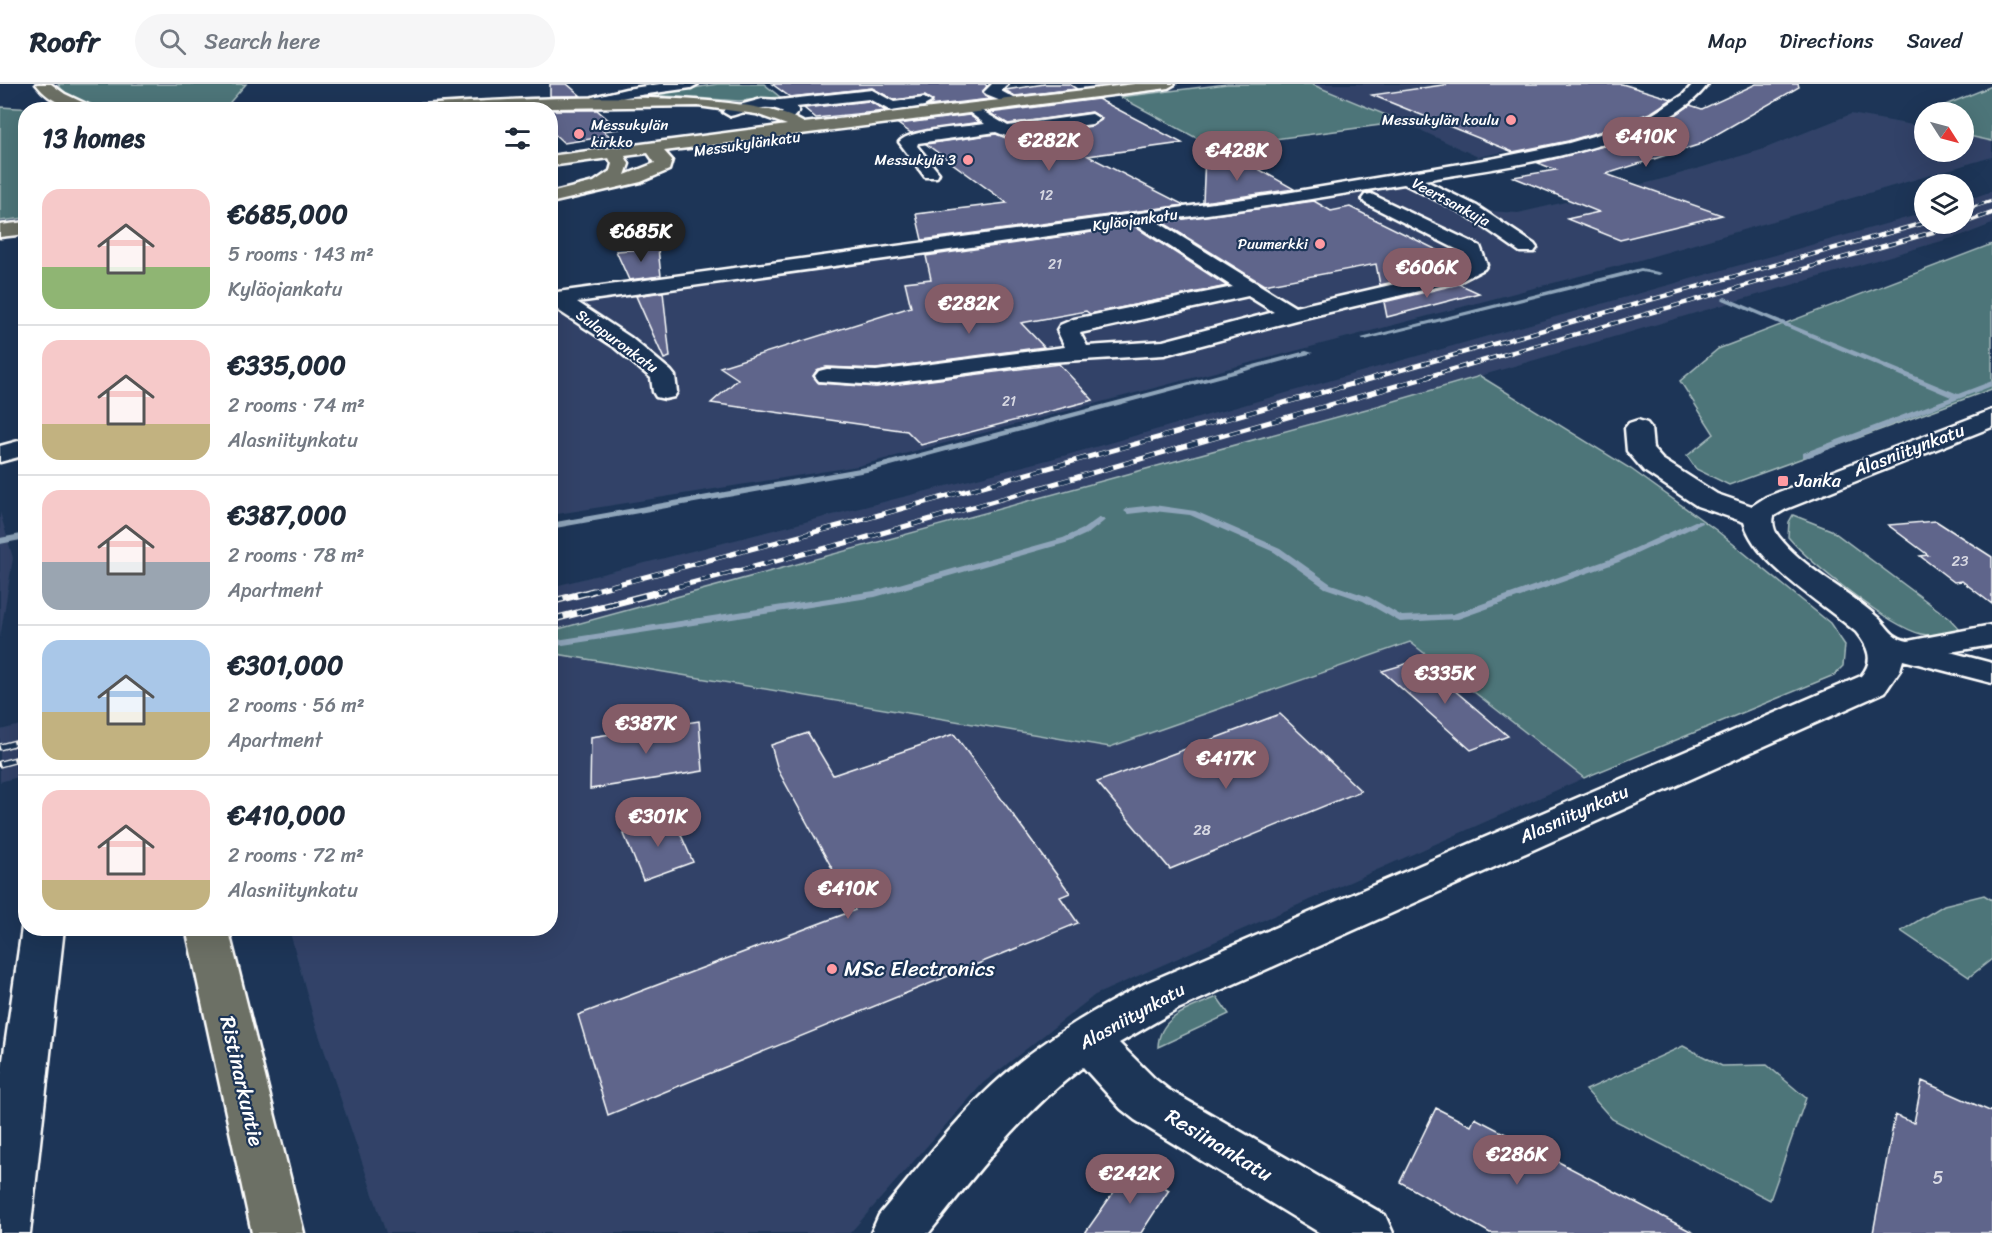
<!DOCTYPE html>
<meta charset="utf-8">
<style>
:root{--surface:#fff;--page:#f6f6f7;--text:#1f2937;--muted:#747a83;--line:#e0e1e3;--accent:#845c67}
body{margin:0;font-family:Sriracha,sans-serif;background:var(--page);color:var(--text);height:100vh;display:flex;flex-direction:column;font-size:22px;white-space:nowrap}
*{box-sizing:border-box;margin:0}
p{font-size:20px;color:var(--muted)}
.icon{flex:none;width:33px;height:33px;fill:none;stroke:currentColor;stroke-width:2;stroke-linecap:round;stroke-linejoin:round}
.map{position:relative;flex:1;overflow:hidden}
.panel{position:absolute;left:18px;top:18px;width:540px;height:834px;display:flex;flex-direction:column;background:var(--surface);border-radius:24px;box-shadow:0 6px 24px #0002}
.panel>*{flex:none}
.needle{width:39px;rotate:126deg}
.buttons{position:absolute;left:1914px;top:18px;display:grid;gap:12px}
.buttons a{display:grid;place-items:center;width:60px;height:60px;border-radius:50%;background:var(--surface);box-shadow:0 6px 24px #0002;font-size:30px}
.price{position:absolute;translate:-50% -51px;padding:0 14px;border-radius:21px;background:var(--accent);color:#fff;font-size:20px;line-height:39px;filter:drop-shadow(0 2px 3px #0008)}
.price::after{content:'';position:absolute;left:50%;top:36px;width:18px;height:14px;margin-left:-9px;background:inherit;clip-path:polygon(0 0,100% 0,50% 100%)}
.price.on{background:#222;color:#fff}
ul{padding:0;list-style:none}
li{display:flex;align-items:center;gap:18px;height:150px;padding:0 24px}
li+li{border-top:2px solid var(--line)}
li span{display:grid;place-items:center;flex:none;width:168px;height:120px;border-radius:18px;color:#555}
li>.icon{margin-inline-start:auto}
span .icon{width:72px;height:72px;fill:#fffc;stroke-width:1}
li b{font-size:26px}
h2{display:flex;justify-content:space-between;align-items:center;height:72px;padding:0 24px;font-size:26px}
header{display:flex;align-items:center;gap:36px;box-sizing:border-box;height:84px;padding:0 30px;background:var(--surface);border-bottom:2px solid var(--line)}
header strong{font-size:28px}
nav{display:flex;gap:33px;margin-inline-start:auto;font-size:21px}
.search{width:420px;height:54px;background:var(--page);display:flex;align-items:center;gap:15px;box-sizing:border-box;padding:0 21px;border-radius:33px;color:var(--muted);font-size:22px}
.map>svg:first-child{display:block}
.built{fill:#304367}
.green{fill:#4d7579;stroke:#a6babc;stroke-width:1.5}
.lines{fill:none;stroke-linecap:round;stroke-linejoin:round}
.stream{fill:#8fa5ba;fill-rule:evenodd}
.building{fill:#5e658b;stroke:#fff;stroke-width:1.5}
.minor-casing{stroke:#fff;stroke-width:5}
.major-casing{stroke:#fff;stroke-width:5}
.minor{fill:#1d3557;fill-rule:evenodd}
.major{fill:#6c7065;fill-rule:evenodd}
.rail-far3-casing{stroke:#fff;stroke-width:3}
.rail-far2-casing{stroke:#fff;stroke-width:4.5}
.rail-far1-casing{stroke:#fff;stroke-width:5}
.rail-casing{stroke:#fff;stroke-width:7}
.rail-far3{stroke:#1d3557;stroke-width:2;stroke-dasharray:7;stroke-linecap:butt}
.rail-far2{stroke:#1d3557;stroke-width:3;stroke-dasharray:8;stroke-linecap:butt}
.rail-far1{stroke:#1d3557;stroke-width:4;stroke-dasharray:11;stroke-linecap:butt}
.rail{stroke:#1d3557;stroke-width:4.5;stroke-dasharray:14;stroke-linecap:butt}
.poi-dot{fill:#ff9aa2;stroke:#1d3557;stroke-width:2}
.labels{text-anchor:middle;stroke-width:4.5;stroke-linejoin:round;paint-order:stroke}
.far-number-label{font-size:14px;fill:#d7d8e2}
.far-poi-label{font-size:15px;fill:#fff;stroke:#1d3557;text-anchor:end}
.far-street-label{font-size:15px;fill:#fff;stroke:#1d3557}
.number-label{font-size:15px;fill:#d7d8e2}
.street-label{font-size:18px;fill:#fff;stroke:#1d3557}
.poi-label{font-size:18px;fill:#fff;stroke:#1d3557;text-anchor:start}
.near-number-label{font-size:18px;fill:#d7d8e2}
.near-poi-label{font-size:21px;fill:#fff;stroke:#1d3557;text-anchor:start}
.near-street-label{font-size:21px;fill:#fff;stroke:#1d3557}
</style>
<header>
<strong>Roofr</strong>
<div class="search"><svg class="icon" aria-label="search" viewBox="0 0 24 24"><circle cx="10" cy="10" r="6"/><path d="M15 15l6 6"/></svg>Search here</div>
<nav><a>Map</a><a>Directions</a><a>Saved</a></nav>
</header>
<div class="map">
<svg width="1992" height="1149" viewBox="0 0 1992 1149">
<rect width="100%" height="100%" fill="#1d3557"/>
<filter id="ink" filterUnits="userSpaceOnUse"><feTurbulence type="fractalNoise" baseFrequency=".0167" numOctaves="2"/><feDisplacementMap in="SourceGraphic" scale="12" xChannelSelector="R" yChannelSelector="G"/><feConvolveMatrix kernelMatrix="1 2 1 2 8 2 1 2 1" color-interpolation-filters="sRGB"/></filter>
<g filter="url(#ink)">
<path class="built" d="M1311,0H1632L1625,6L1669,13L1570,55L1478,73L1403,38Z
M1851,30L1924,43V68H1964V51L1992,57V73L1633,178L858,382L551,431V222L972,166L1429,95L1490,127L1518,129L1655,97L1761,66Z
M1992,107V140L1969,149L1374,323L551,547V503L1063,372L1924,129V140H1964V117Z
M0,428L13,474L0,554Z
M1410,558L1584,694L1095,911L983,999L850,1149H386L314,936L289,845L550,844L551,569L1110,663Z
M25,640V691L0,698V646Z"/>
<path class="green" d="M58,0H246L224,25L112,26C96,23 67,16 58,0Z
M718,0H764L780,13L739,17L650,11Z
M1227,0H1311L1403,38L1213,63L1120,13Z
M1992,2V57L1964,51V28H1928Z
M0,23L35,25L26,26L25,134L0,137Z
M1992,160V305L1729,401L1696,385L1687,372L1714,350L1680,297L1718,265Z
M1480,292L1631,385L1716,446L1830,539L1845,561L1843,582L1834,591L1584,694L1410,558L1110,663L551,569V547L1374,323Z
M1793,431L1831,446L1949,534L1962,548C1949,549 1934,553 1921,550C1889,542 1810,479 1788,453L1789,438Z
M1984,811L1992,816V875L1969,893L1901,847L1944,821Z
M1217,913L1229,930L1158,963C1159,931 1191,925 1217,913Z
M1683,962L1722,982L1767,981L1806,1014L1770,1116L1612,1035L1586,1006Z"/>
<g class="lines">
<path class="stream" d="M1641,184L1662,189L1659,191L1641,188L1365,256L1361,254Z
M1725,213L1958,310L1992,297V302L1809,373H1803V369L1951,313L1723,216L1722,215Z
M1306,267L1313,269L872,387L550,445V439L871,382Z
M1154,421L1195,427L1280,464L1331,500L1369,513L1402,532L1453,530L1613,474L1695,437H1701L1703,439L1619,478L1458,535L1400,538L1363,517L1325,504L1274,468L1190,431L1154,427L1128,430L1124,427L1128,424Z
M1100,433L1105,436L1103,438L1089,449L1069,458L875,513L550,563V557L874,507L1063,454L1083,445Z
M26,449V455L0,460V454Z"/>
</g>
<path class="building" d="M550,0H567L581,12H550Z
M772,0H985L987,2L982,9L990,15L928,22L933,17L925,12L894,16L872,4L790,13Z
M1045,0H1069L1077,5L1015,12L1005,6Z
M1450,0H1622L1672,15L1652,28L1609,45L1568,57L1513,68L1372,11Z
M1756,0H1798L1799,3L1698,61L1606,90L1722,131L1620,156L1567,135L1599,128L1513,93L1556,86L1538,79L1618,58L1656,43L1690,21L1702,25Z
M1098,15L1182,59L1088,72L1184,121L922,156L916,130L1007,119L926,60L996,50L1006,54L1092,42L1102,34L1092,28L1008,40L989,29Z
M869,17L886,27L816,34L804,24Z
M550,26H597L619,45L603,47L610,52L564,59L550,46Z
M969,31L979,38L911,49L898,40Z
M1205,71L1234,86L1255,83L1294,105L1203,118Z
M1314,117L1331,127L1350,123L1445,170L1410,177L1435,188L1380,201L1376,180L1264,201L1162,138Z
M1134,142L1227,202L1090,230L1086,227L1021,239L1044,263L876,285L826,283L817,286L813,292L819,299L876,303L1059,280L1093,316L921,361L907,347L711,319L738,295L720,283L911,223L905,198L931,195L926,172Z
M658,164L661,192L629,196L616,167Z
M1459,200L1479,209L1387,233L1384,218Z
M663,208L670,273L664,275L636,212Z
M1936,437L1992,473V520L1962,497L1954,498L1920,472L1928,471L1888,441Z
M1419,576L1508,652L1471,666L1382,587Z
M1280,630L1361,707L1170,785L1097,698Z
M699,637L703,687L590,705L591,653Z
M808,649L833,691L954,650L1070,809L1060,813L1078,839L608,1031L578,931L855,826L778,686L771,661Z
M673,733L693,778L643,796L624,750Z
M1922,997L1992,1028V1149H1873L1895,1031L1914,1039Z
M1436,1024L1471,1042L1475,1034L1694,1149H1490L1400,1098Z
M1132,1082L1169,1106L1141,1149H1085Z"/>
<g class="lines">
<g class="minor-casing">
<path id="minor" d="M660,0H698L691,4L626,13L598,20L591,16L593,13L626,5Z
M992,0H1008L1001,7L1023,19L1016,23L986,11L984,8Z
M1693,0H1708C1661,65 1500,83 1424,96L1477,122L1534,160L1537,164L1534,168H1520L1465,130L1404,100L1280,120L1156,137L1295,223L1447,188L1466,179L1464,169L1365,119L1362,115L1365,111L1371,110L1480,162L1487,181L1484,185L1461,197L1296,236L1164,271L1049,278L876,301L819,297L815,292L819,287L827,285L876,287L1065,263L1057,246L1060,241L1074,235L1233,203L1135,140L577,218L630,253L671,287L675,292L677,308L674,313L665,315L656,313L653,308L651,294L614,263L550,221V209L1280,110L1496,74L1569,59L1610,47L1653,30L1683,11ZM1248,212L1274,228L1163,257L1087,262L1080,249Z
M872,6L894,18L924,14L931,18L924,22L891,27L869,15L796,23L799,27L790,37L785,39L777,34L783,28C766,18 747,28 730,32L723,28L725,25L762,15L780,16Z
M972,21L1008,42L1092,30L1100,35L1092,40L1006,52L996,48L918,59L917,62L939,89L937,93H925L899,58C910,45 966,43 985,40L965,25Z
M1992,326V343L1786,425L1774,432C1772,439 1774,447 1779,453C1804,485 1846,505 1876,532C1889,543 1890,553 1908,557L1992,541V561L1950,568L1992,579V599L1903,576L1900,586L1885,608L1178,925L1119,959L1155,995L1169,1006L1385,1131L1393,1149H1320L1135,1036L1121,1025L1083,983C1021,1029 977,1089 929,1149H871L879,1131C919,1084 957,1032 1004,991C1047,953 1096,925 1146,899L1861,592C1875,576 1868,563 1856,548C1822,518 1756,481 1744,438L1697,422L1644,387L1627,367L1625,344L1629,339L1638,336L1647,339L1651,344L1653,365L1662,375L1717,410L1752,422L1766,413Z
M26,355V371L0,378V362Z
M26,837V844H64L30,1149H0V997L22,844Z"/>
</g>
<g class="major-casing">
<path id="major" d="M36,0H51L65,10L99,26C74,26 52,21 36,0Z
M1135,0H1175L1168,4L664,67L672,76L669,86L641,98L550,119V109L594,98L610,87L612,80L609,74L550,82V72L787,41L756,30L698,22L400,26L407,22C491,16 741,0 804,39ZM648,69L655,79L625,91L629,80L625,72Z
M26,138V150L0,153V141Z
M186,844H228L304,1149H252Z"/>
</g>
<use href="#minor" class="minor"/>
<use href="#major" class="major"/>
<g class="rail-far3-casing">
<path id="rail-far3" d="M1964,126L1992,117"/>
</g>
<g class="rail-far2-casing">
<path id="rail-far2" d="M1964,139L1992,129
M1376,293L1924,139
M1426,293L1961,140"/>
</g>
<g class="rail-far1-casing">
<path id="rail-far1" d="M588,508L857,437L1381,292
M657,508L861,455L1431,292"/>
</g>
<g class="rail-casing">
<path id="rail" d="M550,518L593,507
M550,536L663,507
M0,663L26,656
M0,680L26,673"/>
</g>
<use href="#rail-far3" class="rail-far3"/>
<use href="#rail-far2" class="rail-far2"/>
<use href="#rail-far1" class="rail-far1"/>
<use href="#rail" class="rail"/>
</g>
</g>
<g class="poi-dot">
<circle cx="1511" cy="36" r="6"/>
<circle cx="579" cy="50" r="6"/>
<circle cx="968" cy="76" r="6"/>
<circle cx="1320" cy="160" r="6"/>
<rect x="1777" y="391" width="12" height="12" rx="3"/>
<circle cx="832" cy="885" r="6"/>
</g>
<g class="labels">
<g class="far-number-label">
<text x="1046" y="116">12</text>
<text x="1055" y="185">21</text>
<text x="1009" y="322">21</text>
</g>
<g class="far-poi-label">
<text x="1499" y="41">Messukylän koulu</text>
<text x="591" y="46" text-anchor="start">Messukylän<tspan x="591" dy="17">kirkko</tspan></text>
<text x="956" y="81">Messukylä 3</text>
<text x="1308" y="165">Puumerkki</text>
</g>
<g class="far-street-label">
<text transform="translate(747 60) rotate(-8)" y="5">Messukylänkatu</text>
<text transform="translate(1451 118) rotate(28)" y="5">Veertsankuja</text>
<text transform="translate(1135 136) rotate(-8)" y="5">Kyläojankatu</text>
<text transform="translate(617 257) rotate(36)" y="5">Sulapuronkatu</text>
</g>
<g class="number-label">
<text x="1960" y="482">23</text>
<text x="1202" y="751">28</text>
</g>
<g class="street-label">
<text transform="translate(1909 366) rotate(-21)" y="6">Alasniitynkatu</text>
<text transform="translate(1574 730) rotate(-24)" y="6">Alasniitynkatu</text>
<text transform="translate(1132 932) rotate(-29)" y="6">Alasniitynkatu</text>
</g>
<g class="poi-label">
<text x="1795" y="403">Janka</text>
</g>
<g class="near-number-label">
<text x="1938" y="1100">5</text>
</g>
<g class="near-poi-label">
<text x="844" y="892">MSc Electronics</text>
</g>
<g class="near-street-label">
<text transform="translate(242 997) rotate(77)" y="7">Ristinarkuntie</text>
<text transform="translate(1219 1061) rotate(31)" y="7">Resiinankatu</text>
</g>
</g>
</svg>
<div class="buttons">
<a><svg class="needle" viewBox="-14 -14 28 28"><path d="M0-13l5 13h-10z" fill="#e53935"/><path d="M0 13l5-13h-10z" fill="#747a83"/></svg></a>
<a><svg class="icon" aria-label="layers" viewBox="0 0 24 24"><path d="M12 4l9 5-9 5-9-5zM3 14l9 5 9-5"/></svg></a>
</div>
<b class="price" style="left:1646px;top:84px">€410K</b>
<b class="price" style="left:1049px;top:88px">€282K</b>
<b class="price" style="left:1237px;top:98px">€428K</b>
<b class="price on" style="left:641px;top:179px">€685K</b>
<b class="price" style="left:1427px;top:215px">€606K</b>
<b class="price" style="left:969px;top:251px">€282K</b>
<b class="price" style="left:1445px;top:621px">€335K</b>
<b class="price" style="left:646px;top:671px">€387K</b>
<b class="price" style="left:1226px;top:706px">€417K</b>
<b class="price" style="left:658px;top:764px">€301K</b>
<b class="price" style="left:848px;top:836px">€410K</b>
<b class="price" style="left:1517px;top:1102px">€286K</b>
<b class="price" style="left:1130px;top:1121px">€242K</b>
<section class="panel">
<h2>13 homes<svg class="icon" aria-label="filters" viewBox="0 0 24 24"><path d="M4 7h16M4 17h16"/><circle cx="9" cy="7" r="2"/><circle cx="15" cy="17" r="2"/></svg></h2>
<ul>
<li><span style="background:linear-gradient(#f6c9c9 65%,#8fb573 0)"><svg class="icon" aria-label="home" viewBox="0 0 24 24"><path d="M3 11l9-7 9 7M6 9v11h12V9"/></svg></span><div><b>€685,000</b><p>5 rooms · 143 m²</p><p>Kyläojankatu</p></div></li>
<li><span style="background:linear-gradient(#f6c9c9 70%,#c2b280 0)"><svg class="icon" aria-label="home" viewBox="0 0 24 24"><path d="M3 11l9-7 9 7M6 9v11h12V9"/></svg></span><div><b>€335,000</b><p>2 rooms · 74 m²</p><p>Alasniitynkatu</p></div></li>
<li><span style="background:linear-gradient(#f6c9c9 60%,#9aa5b1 0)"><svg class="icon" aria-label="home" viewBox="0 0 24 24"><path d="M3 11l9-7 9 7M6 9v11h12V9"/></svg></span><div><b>€387,000</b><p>2 rooms · 78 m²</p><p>Apartment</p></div></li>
<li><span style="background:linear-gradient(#a9c7e8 60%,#c2b280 0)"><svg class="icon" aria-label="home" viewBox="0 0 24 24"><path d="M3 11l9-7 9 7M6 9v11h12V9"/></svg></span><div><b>€301,000</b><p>2 rooms · 56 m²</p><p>Apartment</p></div></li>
<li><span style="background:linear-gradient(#f6c9c9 75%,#c2b280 0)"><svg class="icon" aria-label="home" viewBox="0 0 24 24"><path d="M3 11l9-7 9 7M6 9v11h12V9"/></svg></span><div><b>€410,000</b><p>2 rooms · 72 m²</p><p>Alasniitynkatu</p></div></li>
</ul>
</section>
</div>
